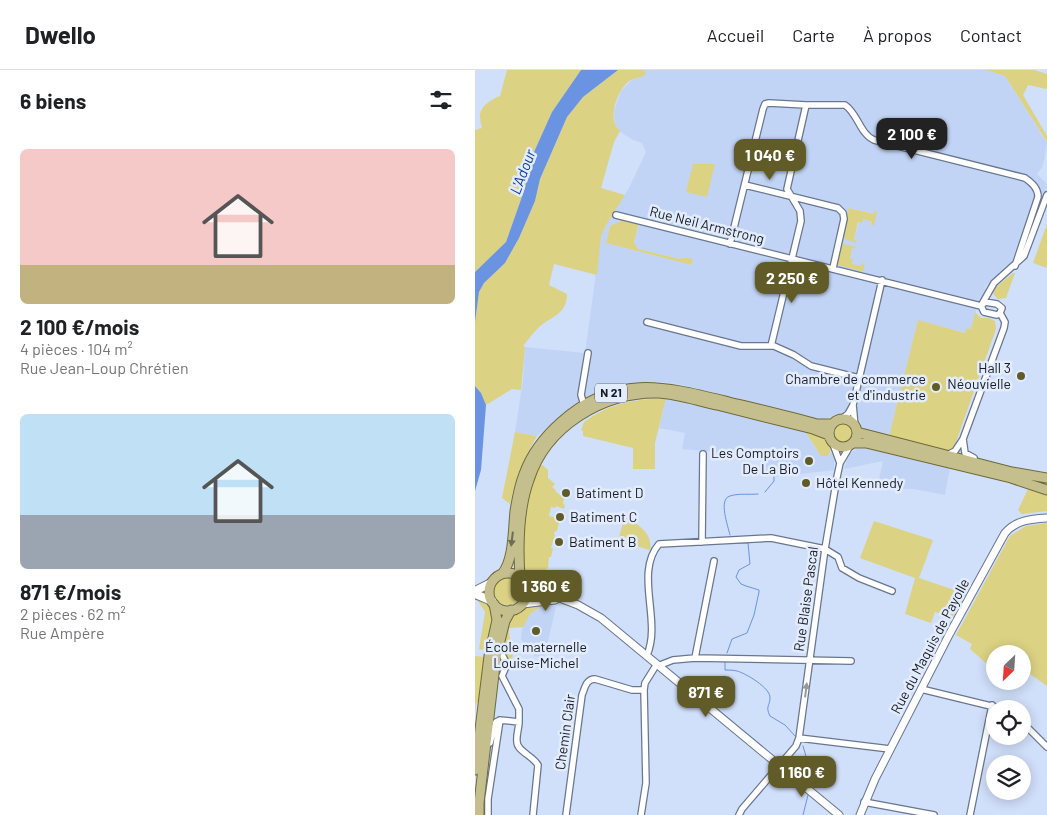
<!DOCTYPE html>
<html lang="fr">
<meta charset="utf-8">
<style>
:root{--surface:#fff;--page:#f6f6f6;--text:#202124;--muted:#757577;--line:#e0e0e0;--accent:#615b27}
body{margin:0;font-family:Barlow,sans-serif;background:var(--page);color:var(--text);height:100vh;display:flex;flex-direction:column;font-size:19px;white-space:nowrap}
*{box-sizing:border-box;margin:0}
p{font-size:16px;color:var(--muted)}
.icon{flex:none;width:28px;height:28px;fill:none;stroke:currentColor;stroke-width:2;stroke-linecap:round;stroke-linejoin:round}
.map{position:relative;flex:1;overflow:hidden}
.sheet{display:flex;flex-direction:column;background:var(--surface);width:475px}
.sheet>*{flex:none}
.needle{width:32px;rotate:205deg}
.fabs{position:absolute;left:511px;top:575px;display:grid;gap:10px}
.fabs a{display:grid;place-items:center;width:45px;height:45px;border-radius:50%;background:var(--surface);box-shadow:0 2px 12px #0003;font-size:25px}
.price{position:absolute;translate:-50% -42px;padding:0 11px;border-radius:10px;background:var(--accent);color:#fff;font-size:16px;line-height:32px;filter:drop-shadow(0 1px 2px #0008)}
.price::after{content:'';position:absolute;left:50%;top:30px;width:15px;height:11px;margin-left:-8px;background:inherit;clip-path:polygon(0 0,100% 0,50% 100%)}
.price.active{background:#222;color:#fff}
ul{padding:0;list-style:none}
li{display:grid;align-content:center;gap:10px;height:265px;padding:0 20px}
li span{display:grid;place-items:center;height:155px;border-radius:8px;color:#555}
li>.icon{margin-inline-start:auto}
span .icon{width:90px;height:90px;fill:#fffc;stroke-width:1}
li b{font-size:21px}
h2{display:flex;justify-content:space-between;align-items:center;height:60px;padding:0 20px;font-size:21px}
header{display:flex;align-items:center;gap:30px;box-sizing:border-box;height:70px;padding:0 25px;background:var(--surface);border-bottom:1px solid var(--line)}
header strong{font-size:24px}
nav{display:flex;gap:28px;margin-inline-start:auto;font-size:18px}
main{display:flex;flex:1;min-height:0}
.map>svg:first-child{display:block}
.built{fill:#c2d4f5;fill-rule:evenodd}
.green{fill:#dcd284}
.water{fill:#6a93e1}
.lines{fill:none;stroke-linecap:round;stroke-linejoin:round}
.stream{stroke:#6a93e1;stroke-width:1}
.minor-casing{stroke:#69768e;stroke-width:8}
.tertiary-casing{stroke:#69768e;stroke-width:9}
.secondary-casing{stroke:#69768e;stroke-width:10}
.primary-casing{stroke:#6e6a38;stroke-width:11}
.minor{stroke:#fff;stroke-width:5.5}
.tertiary{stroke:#fff;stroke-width:7}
.secondary{stroke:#fff;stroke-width:8}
.primary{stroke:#c5bf8e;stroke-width:9}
.oneway{fill:#6e6d5a}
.oneway2{fill:#96989d}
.poi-dot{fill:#615b27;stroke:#e3ecfc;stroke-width:2}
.labels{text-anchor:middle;stroke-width:5;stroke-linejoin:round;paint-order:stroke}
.shield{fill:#e3ecfc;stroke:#545a66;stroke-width:1}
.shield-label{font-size:12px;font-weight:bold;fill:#161b25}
.street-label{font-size:14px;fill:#161b25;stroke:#e3ecfc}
.poi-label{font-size:14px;fill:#161b25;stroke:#e3ecfc;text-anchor:start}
.water-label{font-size:15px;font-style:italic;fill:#123d97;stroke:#e3ecfc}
</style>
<header>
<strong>Dwello</strong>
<nav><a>Accueil</a><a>Carte</a><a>À propos</a><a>Contact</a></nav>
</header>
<main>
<section class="sheet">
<h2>6 biens<svg class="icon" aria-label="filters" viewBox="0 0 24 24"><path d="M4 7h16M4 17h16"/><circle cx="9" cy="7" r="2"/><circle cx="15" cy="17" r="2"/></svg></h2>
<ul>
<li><span style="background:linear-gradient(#f6c9c9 75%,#c2b280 0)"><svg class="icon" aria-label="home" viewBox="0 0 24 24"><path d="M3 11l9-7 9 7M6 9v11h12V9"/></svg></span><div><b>2 100 €/mois</b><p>4 pièces · 104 m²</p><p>Rue Jean-Loup Chrétien</p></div></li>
<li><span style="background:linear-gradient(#bfe0f5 65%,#9aa5b1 0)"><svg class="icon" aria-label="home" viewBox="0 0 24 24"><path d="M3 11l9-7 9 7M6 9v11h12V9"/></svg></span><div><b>871 €/mois</b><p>2 pièces · 62 m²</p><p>Rue Ampère</p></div></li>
</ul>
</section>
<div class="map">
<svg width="572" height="745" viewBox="0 0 572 745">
<rect width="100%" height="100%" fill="#d0dffa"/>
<path class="built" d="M169,0H511L530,6L572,73L568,96L562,104L571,113L572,117L567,131L559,128L536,194L511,216L509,224L504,229L496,259L491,263L443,251L414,366L393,361L387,357L383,346L368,342L353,348L345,350L208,315L187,312L151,314L128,319L102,333L62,366L40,362L48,310L50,277L110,283L126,167L130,157L154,118L171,82L167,73L156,69L145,61L140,54L139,41L146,21L158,9L165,8ZM375,138L399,144L397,152L388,149L384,152L379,170ZM164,153L159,172L163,179L205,189L210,187L215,188L216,195L131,173L135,156Z
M191,328L329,360L341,379L353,386L356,382L359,388V400L300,407L286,403L289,386L207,379L210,363L184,358Z
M382,379H396L475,397L470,425L439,419L402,418L408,391L369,399L374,384Z
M79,536L81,537L69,588L60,586L51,577L46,569L47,559L51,549L60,539L66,537Z"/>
<path class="green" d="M32,0H106L77,42L59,82L49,121L31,172L0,202V60L7,58C6,54 5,50 5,46C5,36 17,29 25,26Z
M143,0H169L171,4C166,8 161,8 156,10C144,17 135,41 140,54C141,57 144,59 145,61L139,72L126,118L150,125L130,157L126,167L122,205L79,194L74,215L92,224C92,245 76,246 63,258C57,264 53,270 48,276L50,277L46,320L37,319L11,335L6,323L0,316V252L4,222L9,213L30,193L44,168L60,131L65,109L92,47L108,27Z
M511,0H559L572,4V19L553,15L548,25L572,66V72L530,6Z
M218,94H240L232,127L211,122Z
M374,138L399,144L400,140L402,142L399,155H396L397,152L388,149L387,153L383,152L379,170L382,171L381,173L370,169L368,165Z
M150,149L164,152L159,172L163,179L205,189C210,187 213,187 218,190L216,195L131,173L135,156Z
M572,154V198L558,193Z
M369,174L381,177L380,179L377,178L375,188L378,190L377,194L386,196L387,192L390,196L388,201H385L363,195L362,192L366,176Z
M538,203H540L531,228L523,229L518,224L520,218Z
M500,242L506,248H514L520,251L521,259L480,375L476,380L470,381L414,366L443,250L490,263L492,258L496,259Z
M191,328L180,373V399H158V378L108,366V361L106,360L109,352C138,332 156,330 191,328Z
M357 363a11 11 0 1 1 22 0a11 11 0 1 1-22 0Z
M329,360C341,364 363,370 353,386H346Z
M40,362L62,366C49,388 40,409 35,434L27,428Z
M65,393L73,400V408L80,414L77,417L81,420L80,421L89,428L88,434L90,435L89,439L81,436L80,438L76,437L74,446L85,449L82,461H80L79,465H80L76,478L78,479L76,487H74L73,498L67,502L70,510L74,509L76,517L75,520C66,517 58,513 52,505C44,492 52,435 56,419C58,410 62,402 65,393Z
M554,417L572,421V441L547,444L543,440Z
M150,445C163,456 178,462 175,480L143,471Z
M399,451L458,470L444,508L491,524L477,548L460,542L456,553L430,544L440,508L385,488Z
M572,453V616L548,599V584H520V601L495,579L497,574L481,565L535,466L551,456Z
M19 521a14 14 0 1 1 28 0a14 14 0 1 1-28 0Z
M7,530C28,545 13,560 9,579L7,580L4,579L10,542L3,531Z
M56,534H62L66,537L56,543L48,557L34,558C33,568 40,581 37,590L32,591L26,579C32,554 31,547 56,534Z
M0,586L10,587L5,631L1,633L0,640Z"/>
<path class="water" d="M106,0H143L108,27L92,47L65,109L60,131L44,168L30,193L9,213L4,222L0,252V202L31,172L49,121L59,82L77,42Z
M0,316L6,323L11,335L6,400L0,421Z"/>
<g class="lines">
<path class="stream" d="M290,422L299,411V406
M255,465C253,456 243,429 255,426C264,423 275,425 283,424
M252,583L257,569L272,563L279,545L284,522V520L271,516L266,514L261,507L264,500L275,494L273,473H257
M250,592V600C254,600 258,600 262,601C270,603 296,618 295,628C295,636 290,636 295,646L310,655L321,667
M328,676L333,693L332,712
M328,745L333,725"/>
<g class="minor-casing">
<path id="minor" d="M270,115L363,138L368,143L369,149L358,198
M141,145L506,236
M255,174L288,39L290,34L294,33L331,35
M510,232L522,234L527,238L525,243L522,245L509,242L506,236Z
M507,234L519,213L549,186L572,125
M172,252L266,276H299L319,285L336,296L384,308
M296,276L326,151L325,141L312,119L331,35H370C383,44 385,64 399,70L550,108C557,113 563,118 563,127L540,196
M109,335L106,325L113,283
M378,335L380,356
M365,350L373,344L378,335L407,210
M488,369L490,383L499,388
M358,374L365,393
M472,385L480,381L488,369L529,258L530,252L525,243
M227,472L228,384
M172,585C187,551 159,503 184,474L296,468L350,479L363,487L367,498L384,508L417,521
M220,588L239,491
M446,619L528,639
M44,652C44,658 41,665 42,672C42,681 58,686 63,695L58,745
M548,653L572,677
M324,668L415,679
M15,673L21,652L25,650L44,652V639L27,606L32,594L24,579
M389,732L459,745
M13,745V729L25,650
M91,745L107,625C110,618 111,609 120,609L157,620H169
M166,745L171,713L169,620L170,613L180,597L198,590L220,588L376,591
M264,745L267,739L321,676L324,668L350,479L362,407L365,393L375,376
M495,745L517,635"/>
</g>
<g class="tertiary-casing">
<path id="tertiary" d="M51,515L103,535L126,548L364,745
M48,534L80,530L82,528
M385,745L400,709L475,563L530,463C541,450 556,449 572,448"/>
</g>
<g class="secondary-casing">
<path id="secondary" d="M0,521L16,513
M0,524L17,531"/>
</g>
<g class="primary-casing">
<path id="primary" d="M354 363a14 14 0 1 1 28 0a14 14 0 1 1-28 0Z
M382,362L537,402L572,408
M378,373H391L536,408L572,420
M14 522a19 19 0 1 1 38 0a19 19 0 1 1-38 0Z
M27,504C39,490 38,459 40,441C42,429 44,416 49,404C56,384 69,367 86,352C141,303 189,316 254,332C283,339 313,346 342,354H357
M45,507C43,477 44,438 54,410C71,356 128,322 183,323C203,324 223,331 242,335C274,343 306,351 338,359L354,365
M0,700L14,586L22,550L19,534
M4,745V733L21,587L30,551L36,540"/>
</g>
<use href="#minor" class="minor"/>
<use href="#tertiary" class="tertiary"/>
<use href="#secondary" class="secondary"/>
<use href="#primary" class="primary"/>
</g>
<defs><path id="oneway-solid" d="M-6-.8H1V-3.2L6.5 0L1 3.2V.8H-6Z" transform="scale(1.25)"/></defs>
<use class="oneway" href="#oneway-solid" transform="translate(37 469) rotate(97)"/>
<use class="oneway2" href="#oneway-solid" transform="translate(331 620) rotate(-83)"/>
<g class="poi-dot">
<circle cx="546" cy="306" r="5"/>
<circle cx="461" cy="317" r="5"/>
<circle cx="334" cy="391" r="5"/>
<circle cx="331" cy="413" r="5"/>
<circle cx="91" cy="423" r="5"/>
<circle cx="85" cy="447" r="5"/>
<circle cx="84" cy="472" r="5"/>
<circle cx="61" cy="561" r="5"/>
</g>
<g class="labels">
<rect class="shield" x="120" y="313.5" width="32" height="19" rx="4"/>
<g class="shield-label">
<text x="136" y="327">N 21</text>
</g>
<g class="street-label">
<text transform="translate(232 155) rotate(14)" y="5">Rue Neil Armstrong</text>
<text transform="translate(331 529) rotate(-82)" y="5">Rue Blaise Pascal</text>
<text transform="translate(455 576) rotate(-62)" y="5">Rue du Maquis de Payolle</text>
<text transform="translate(90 662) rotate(-82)" y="5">Chemin Clair</text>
</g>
<g class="poi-label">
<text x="536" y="303" text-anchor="end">Hall 3<tspan x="536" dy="16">Néouvielle</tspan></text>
<text x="451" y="314" text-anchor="end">Chambre de commerce<tspan x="451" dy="16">et d'industrie</tspan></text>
<text x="324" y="388" text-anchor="end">Les Comptoirs<tspan x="324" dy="16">De La Bio</tspan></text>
<text x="341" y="418">Hôtel Kennedy</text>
<text x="101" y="428">Batiment D</text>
<text x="95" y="452">Batiment C</text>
<text x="94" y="477">Batiment B</text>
<text x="61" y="582" text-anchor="middle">École maternelle<tspan x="61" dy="16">Louise-Michel</tspan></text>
</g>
<g class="water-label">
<text transform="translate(48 102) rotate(-69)" y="5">L'Adour</text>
</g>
</g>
</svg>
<div class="fabs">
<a><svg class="needle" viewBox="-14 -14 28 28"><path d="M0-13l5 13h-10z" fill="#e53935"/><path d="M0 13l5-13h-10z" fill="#757577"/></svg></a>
<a><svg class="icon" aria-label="locate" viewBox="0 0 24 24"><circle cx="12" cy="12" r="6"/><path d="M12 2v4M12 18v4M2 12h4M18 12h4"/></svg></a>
<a><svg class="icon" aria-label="layers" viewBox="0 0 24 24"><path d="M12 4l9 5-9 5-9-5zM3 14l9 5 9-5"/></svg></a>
</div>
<b class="price active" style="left:437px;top:90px">2 100 €</b>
<b class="price" style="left:295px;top:111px">1 040 €</b>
<b class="price" style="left:317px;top:234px">2 250 €</b>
<b class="price" style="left:71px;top:542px">1 360 €</b>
<b class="price" style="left:231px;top:648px">871 €</b>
<b class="price" style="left:327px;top:728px">1 160 €</b>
</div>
</main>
